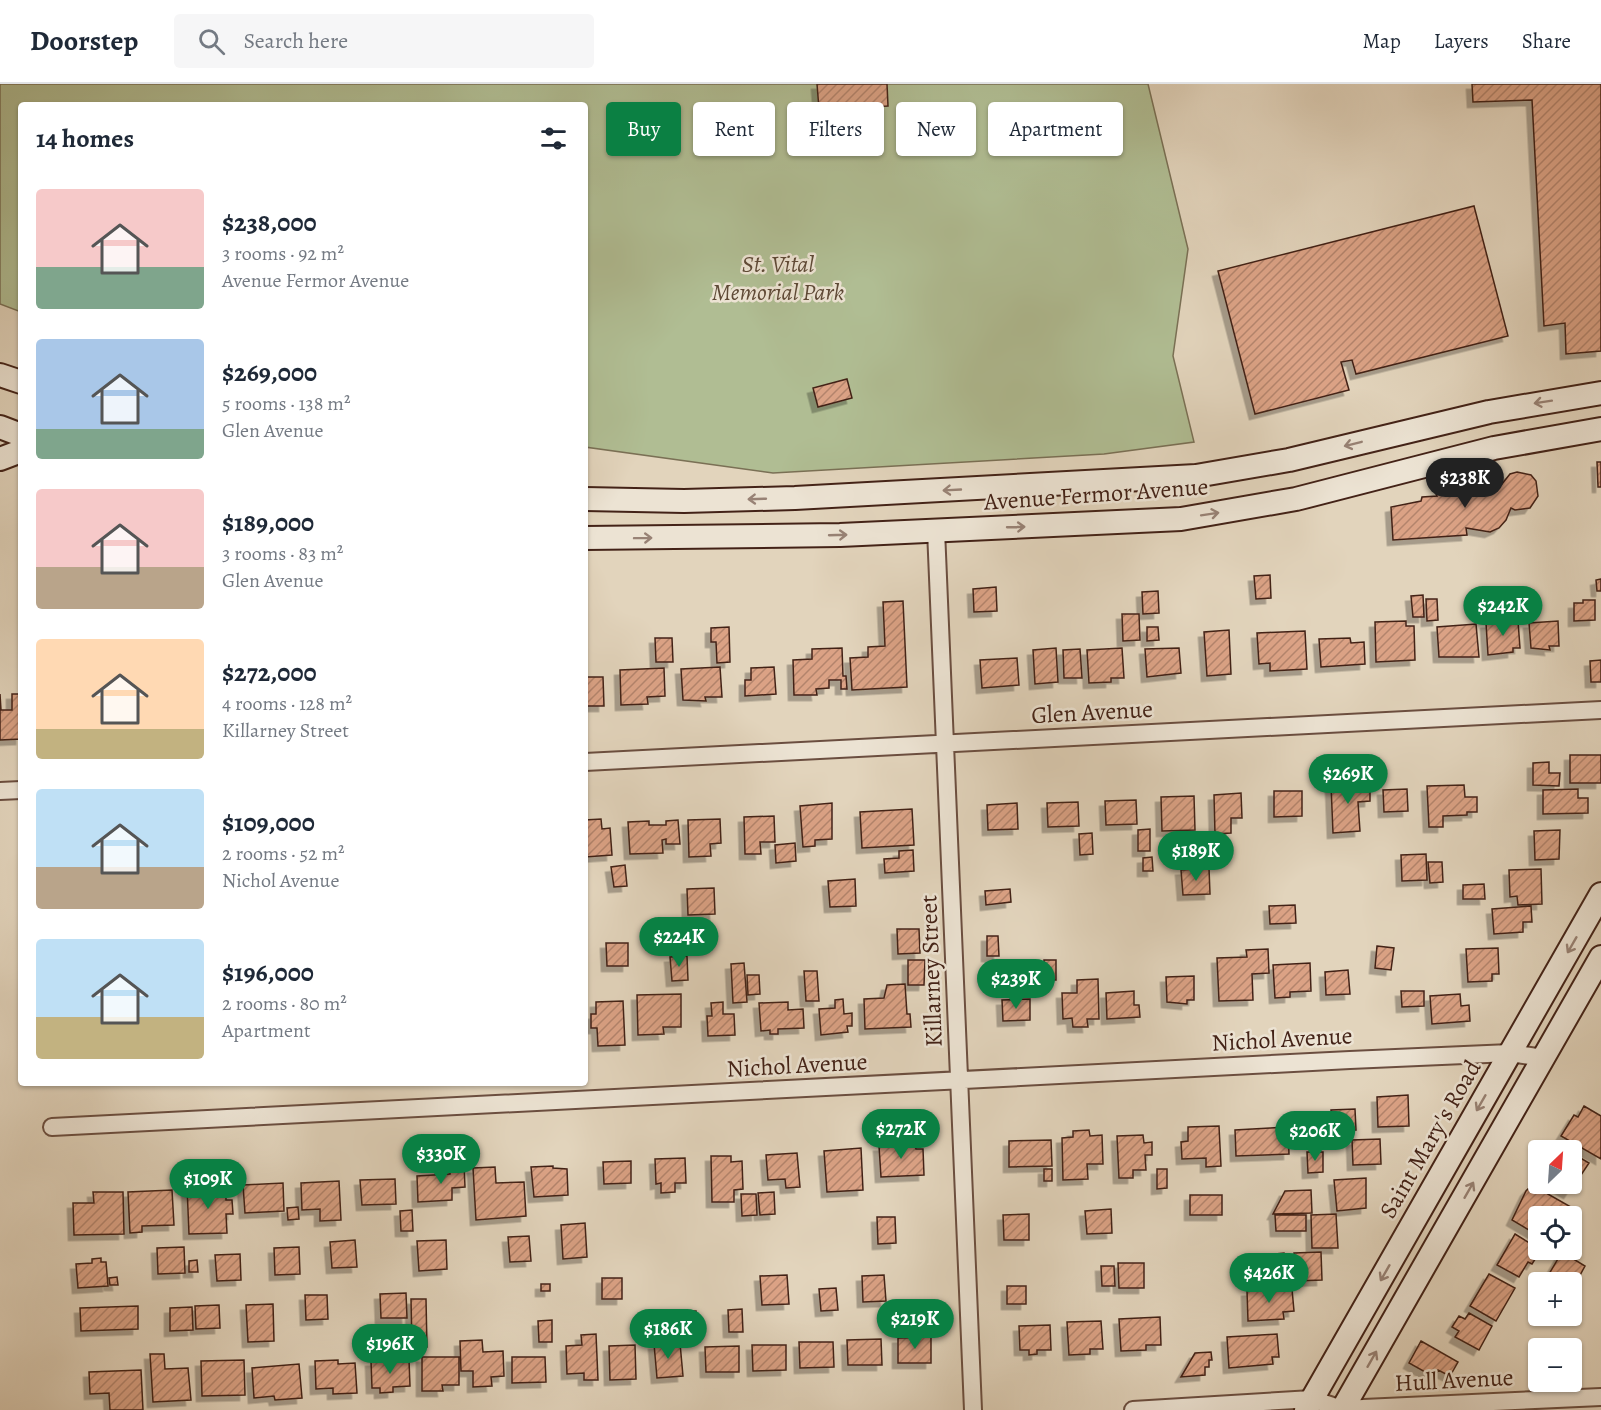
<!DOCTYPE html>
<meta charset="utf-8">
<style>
:root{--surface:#fff;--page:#f6f6f7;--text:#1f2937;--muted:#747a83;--line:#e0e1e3;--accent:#0b8043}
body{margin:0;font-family:Alegreya,serif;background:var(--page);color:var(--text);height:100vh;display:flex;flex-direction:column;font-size:22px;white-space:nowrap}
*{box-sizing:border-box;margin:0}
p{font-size:20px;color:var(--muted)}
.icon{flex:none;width:33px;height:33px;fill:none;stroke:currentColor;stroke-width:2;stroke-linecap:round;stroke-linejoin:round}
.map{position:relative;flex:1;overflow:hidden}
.drawer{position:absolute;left:18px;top:18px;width:570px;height:984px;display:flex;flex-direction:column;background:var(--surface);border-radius:6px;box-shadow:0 2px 4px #0004}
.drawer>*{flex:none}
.top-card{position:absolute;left:606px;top:18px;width:570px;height:54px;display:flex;gap:12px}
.needle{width:39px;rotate:25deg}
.controls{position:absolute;left:1528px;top:1056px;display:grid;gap:12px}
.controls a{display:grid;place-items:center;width:54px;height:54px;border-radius:6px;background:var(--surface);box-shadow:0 2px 4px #0004;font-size:30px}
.price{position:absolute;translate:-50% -51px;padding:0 14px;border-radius:21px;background:var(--accent);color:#fff;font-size:20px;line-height:39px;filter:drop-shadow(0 2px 3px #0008)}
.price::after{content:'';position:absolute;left:50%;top:36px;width:18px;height:14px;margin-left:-9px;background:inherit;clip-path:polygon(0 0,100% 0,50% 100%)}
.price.selected{background:#222;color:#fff}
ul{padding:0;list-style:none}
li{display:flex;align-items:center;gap:18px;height:150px;padding:0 18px}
li span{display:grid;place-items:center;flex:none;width:168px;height:120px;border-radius:6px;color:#555}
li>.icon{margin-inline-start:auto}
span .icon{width:72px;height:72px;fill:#fffc;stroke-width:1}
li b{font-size:26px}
h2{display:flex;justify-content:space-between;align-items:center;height:72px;padding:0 18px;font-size:26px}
.tag{padding:0 21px;border-radius:6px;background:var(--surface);box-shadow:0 2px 4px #0004;font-size:21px;line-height:54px}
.tag.selected{background:var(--accent);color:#fff}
header{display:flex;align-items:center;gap:36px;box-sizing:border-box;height:84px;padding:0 30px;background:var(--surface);border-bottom:2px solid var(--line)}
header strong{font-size:28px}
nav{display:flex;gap:33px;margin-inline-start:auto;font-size:21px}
.search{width:420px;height:54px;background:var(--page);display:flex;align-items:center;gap:15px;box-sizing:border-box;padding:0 21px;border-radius:6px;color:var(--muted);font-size:22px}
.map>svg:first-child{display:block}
.green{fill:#b0bd93;stroke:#7a7055;stroke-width:1.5}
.building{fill:url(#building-hatch);stroke:#432217;stroke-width:1.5;filter:url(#shadow)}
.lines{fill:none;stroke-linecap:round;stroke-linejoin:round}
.minor-casing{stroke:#6b4e40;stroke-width:20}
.secondary-casing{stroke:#432217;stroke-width:26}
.minor{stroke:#ece3d3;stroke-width:16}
.secondary{stroke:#ece3d3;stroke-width:22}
.oneway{stroke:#988275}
.labels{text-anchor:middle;stroke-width:5;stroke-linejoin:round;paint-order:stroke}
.park-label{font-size:24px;font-style:italic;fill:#5e4936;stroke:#ece3d3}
.street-label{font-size:24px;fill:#432217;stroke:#ece3d3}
</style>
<header>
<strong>Doorstep</strong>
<div class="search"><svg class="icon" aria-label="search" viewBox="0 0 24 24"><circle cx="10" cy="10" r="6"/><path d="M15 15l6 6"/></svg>Search here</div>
<nav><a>Map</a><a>Layers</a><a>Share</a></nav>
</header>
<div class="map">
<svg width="1601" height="1326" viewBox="0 0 1601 1326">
<defs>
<pattern id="building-hatch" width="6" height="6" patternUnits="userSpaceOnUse" patternTransform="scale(1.5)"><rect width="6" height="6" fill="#dba285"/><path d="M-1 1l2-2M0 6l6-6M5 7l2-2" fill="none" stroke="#b3846c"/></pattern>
<filter id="shadow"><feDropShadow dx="-5.5" dy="5.5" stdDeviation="0" flood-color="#0004"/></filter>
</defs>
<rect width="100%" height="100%" fill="#e2d4bc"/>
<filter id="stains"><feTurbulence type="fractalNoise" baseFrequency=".00333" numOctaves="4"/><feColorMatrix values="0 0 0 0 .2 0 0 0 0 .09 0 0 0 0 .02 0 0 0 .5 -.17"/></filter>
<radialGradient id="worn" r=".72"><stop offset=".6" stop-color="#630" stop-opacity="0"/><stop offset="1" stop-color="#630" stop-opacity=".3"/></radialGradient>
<path class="green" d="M0,0H1148L1188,165L1173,272L1194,358L1104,370L773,389L585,363V21H21V228L0,220Z"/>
<path class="building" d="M817,0H887L888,22L819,25Z
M1472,0H1601V267L1566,270L1565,239L1544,242L1532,16L1473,18Z
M1474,122L1508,252L1356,290L1352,276L1341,278L1349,306L1255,330L1218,187Z
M847,295L852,314L818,323L813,304Z
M1597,378H1601V403H1598Z
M1517,388L1531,391L1536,397L1538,412L1530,424L1515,426L1511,424L1506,436L1499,444L1490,448L1466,444L1467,451L1393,456L1391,423L1421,417L1422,413L1437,412L1436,410L1451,409V405L1465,406L1482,395H1492L1502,400L1510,390Z
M1270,491L1271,514L1256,515L1254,492Z
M1601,495V507H1597L1596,496Z
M996,503L997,527L974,528L973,505Z
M1158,507L1159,529L1143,530L1142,508Z
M1423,511L1424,533H1413L1411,512Z
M1426,515H1437L1438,536L1427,537Z
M1583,516H1595V536L1574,537V519H1583Z
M903,517L907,603L852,606L850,574L868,573V563L885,562L883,518Z
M1122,530H1139L1140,556L1123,557Z
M1406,537V542H1414L1415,576L1376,578L1375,538Z
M1518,537L1520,564H1513V568L1488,571L1486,539Z
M1558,537L1559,562H1549L1550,566L1531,564L1529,539Z
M1476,540L1479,573H1439L1437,543Z
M729,543L730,578L717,579L716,558H711V544Z
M1147,543H1158L1159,556L1147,557Z
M1229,546L1231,590L1207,592L1204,548Z
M1305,547L1307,585L1270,587V579L1259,580L1257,549Z
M655,554H672L673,578H656Z
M1350,554L1351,559L1364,558L1365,580L1321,583L1319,555Z
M842,564L843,592H846L847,605H841V596H829V604L816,605L817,611H794L793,576L812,575V565Z
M1056,564L1058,598L1035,600L1033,566Z
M1122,564L1124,594H1111V598L1089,599L1087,566Z
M1179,564L1181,589L1147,593L1145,565Z
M1080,565L1082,594H1064L1063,566Z
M1017,574L1019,601L982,604L980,576Z
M1601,576V598H1591L1590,577Z
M720,583L722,613H705L706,617L683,616L681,585Z
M774,583L776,610L745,612V596H751V584Z
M664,584L665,612L647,613L648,620L621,621L620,586Z
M585,593H603L604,622H585Z
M0,610L1,626H12V610H21V655L0,656Z
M1570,671H1601V699H1570Z
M1549,678V689H1560L1559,702L1533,701V679Z
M1370,696V717L1358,718L1360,747L1333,749L1331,701Z
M1464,701L1465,713H1477V728H1467V731L1443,732V743H1429L1427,702Z
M1407,705L1408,727L1384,728L1383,706Z
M1578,705V714H1588V729L1543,730V706Z
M1274,707H1302V732L1274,733Z
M1241,709L1242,734H1231V749L1215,750L1214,711Z
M1194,712L1195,746L1162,747L1161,713Z
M1136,716L1137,740L1106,741L1105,717Z
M1078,718L1079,742L1048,743L1047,719Z
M832,719V755L815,756V762L803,763L800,722Z
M1017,719L1018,745L988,746L987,721Z
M912,725L914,761L862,764L860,728Z
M774,732L775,758H760L761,770H745L744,733Z
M601,735L602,745L610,744L612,771L585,773V736Z
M720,735L721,759L710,760L711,772L689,773L688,736Z
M678,736L680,760H666V755L662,756L663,769L630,770L628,738L649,737V741H666V737Z
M1150,745V767H1138V746Z
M1560,746L1559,775L1535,776L1534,747Z
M1092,749L1093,770L1080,771L1079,750Z
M795,759L796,777L776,779L775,761Z
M913,766L914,787L885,789L884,775L899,774V767Z
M1426,770L1427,796L1402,797L1401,771Z
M1152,773L1153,787H1143V774Z
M1428,778H1442L1443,798L1430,799Z
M625,781L627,802L614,803L611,783Z
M1209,784L1210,810L1183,811L1181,786Z
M1541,785L1542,820L1518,821L1517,812L1510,813L1509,786Z
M855,795L856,822L830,823L828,797Z
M1484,800L1485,815H1463V801Z
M714,804L715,830L688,831L687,805Z
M1010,805L1011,818L986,821L985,807Z
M1295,821L1296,839L1270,840L1269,822Z
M1531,822L1532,838H1523V848L1494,850L1492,825Z
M897,845H919L920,869L898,870Z
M987,852H998L999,872H987Z
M606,859H628V882H607Z
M1377,862L1394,864L1391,886L1375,884Z
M1498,864L1499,890H1492V897L1468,898L1466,865Z
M1268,865L1269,889L1252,890L1253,916L1219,917L1217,874L1247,873L1246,866Z
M687,872L688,896L672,897L670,873Z
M908,876H925L924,901H908Z
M1044,876H1056V896H1044Z
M744,879L747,918L733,919L731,880Z
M1310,879L1311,907L1290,908V913L1275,914L1273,881Z
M1348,886L1350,910L1326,911L1325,888Z
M804,887H817L819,917H806Z
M747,891H759L760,910L748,911Z
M1194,892V916H1187V920L1167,918L1166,893Z
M1098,895L1099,935H1087L1088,943H1073L1072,934L1063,935L1062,909H1077V896Z
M905,900L907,930H910L911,943L865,945L864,915L884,914L887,901Z
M1134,907V921H1139L1140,933L1107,935L1106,909Z
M1401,907H1424V922L1402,923Z
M681,910V943H663L664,950L638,951L637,911Z
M1460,910L1461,922L1469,921L1470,937L1432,940L1430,912Z
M843,915L844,930L852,929V942H847L848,948L821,951L819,925L835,924V916Z
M1030,915V936L1003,937L1002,916Z
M623,917L625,961L598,962L597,944H591V930H596V918Z
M723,918V930H734L735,951L708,952L707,932H712L711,919Z
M788,918V926L803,925L804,944L778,945V950H770V946L761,947L759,919Z
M1408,1011L1409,1042L1378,1043L1377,1013Z
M1584,1022L1601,1032V1075L1561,1052L1574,1031L1578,1033Z
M1355,1025L1356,1046L1332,1047L1331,1026Z
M1219,1042L1221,1082L1206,1083V1074L1182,1075L1181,1058L1188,1057V1043Z
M1288,1043L1289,1070L1236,1072L1235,1046Z
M1089,1046L1090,1052L1102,1051L1103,1080H1087L1088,1095L1063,1096L1062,1054L1073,1053V1047Z
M1143,1051L1144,1059L1152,1058V1071H1145L1146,1086H1133V1094H1119L1117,1052Z
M1380,1055L1381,1080L1353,1081L1352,1056Z
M1051,1056L1052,1082L1009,1083V1057Z
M890,1057H901V1062L915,1061L916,1065H923L924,1091L881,1093L879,1062H891Z
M861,1064L863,1106L827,1108L824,1067Z
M1307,1068H1323V1088L1308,1089Z
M797,1069L800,1103L786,1104L785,1095L768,1096L766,1071Z
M1572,1069L1589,1079L1569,1109L1553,1100H1572Z
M711,1072H731V1078L742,1077L743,1105L734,1106V1118H712Z
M685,1074L686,1099H675V1108L661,1109V1099L656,1100L655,1075Z
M631,1077V1099L604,1100L603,1078Z
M464,1080L465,1103L452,1104V1116L418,1118L417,1092L450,1090V1081Z
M553,1082V1084L567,1085L568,1111L534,1113L531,1083Z
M495,1083L496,1099L524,1098L526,1132L476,1136L473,1084Z
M1044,1085H1052V1097H1044Z
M1157,1085H1167V1104L1157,1105Z
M1366,1094V1124L1337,1127L1334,1096Z
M395,1095L396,1120L362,1121L360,1096Z
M339,1097L341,1136L320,1137V1125L302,1126L301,1099Z
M283,1099L284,1127L245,1129L243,1101Z
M226,1101V1116H232L233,1130H226L227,1149L189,1150L187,1103Z
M1532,1101L1578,1127L1572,1141V1132H1539V1152L1512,1136L1526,1107Z
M172,1106L174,1141L142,1142V1148L130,1149L128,1108Z
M1311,1106L1312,1129L1273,1130L1285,1107Z
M93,1108H123L124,1150L74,1151L73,1119H94Z
M774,1108L775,1130L760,1131L758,1109Z
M741,1110H756L757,1131L742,1132Z
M1190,1111H1222V1131H1190Z
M298,1123L299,1135L288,1136L287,1124Z
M1111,1125L1112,1149L1087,1150L1085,1127Z
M412,1126L413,1147H401L400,1127Z
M1029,1130V1156H1004L1003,1131Z
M1336,1130L1338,1164H1312L1311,1131Z
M1275,1131H1306V1147H1276Z
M877,1133H895L896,1159L878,1160Z
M585,1139L587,1173L563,1175L561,1141Z
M1515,1150L1541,1166L1532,1180L1528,1178L1519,1193L1497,1181Z
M529,1152L531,1177L510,1178L508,1153Z
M355,1156L357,1183L332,1184L330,1158Z
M446,1156L447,1185L419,1187L417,1157Z
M184,1163L185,1189L158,1190L157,1164Z
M299,1163L300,1190L275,1191L274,1164Z
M1321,1168L1322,1196L1295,1197L1294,1169Z
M1562,1168L1585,1182L1573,1204L1572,1198H1563L1549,1190Z
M1284,1169L1286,1192L1256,1195L1254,1172Z
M240,1170L241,1196L217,1197L215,1171Z
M101,1174V1178H106L108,1202L78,1204L76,1180L92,1179V1175Z
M197,1176L198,1188H189V1177Z
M1118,1179H1144V1204H1119Z
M1101,1182H1114L1115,1202H1102Z
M1489,1190L1515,1204L1496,1237L1470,1222Z
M787,1191L789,1220L762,1221L760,1192Z
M884,1191L886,1217L863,1218L862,1192Z
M117,1193L118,1201H110L109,1194Z
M602,1194H622V1215H602Z
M541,1200H550V1207H541Z
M1007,1202H1026V1220H1007Z
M836,1204L838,1226L821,1227L819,1205Z
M1292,1205L1294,1227L1283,1228L1284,1235L1248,1237L1247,1207Z
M406,1209L407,1234H381L380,1210Z
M305,1211H327L328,1235L306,1236Z
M411,1215H426L427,1263L412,1264Z
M273,1220L274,1257L248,1258L246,1221Z
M219,1221L220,1244L196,1245L195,1222Z
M138,1222V1245L81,1247L80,1224Z
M192,1223L193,1246L170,1247V1224Z
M742,1225L743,1248H729L728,1226Z
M675,1227H696L697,1250L682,1251L681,1239L676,1240Z
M1469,1229L1492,1242L1479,1266L1455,1253L1459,1247L1452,1243L1459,1232L1465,1235Z
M1160,1233L1161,1261H1146V1266L1121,1267L1119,1235Z
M552,1236V1258H539L538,1237Z
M1101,1237L1103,1265H1090V1270L1069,1271L1067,1238Z
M1050,1241L1051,1266H1037V1270L1029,1271V1266H1020L1019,1242Z
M596,1250L598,1296H584V1289L567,1290L566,1262L582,1261L581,1251Z
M1277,1250L1279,1273H1272L1273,1280L1229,1284L1227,1253Z
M931,1253V1279H898V1254Z
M881,1255L882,1281H848L847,1256Z
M482,1256L483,1268L503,1267L504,1292L491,1293L492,1302L473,1303V1287H461L460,1257Z
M1421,1257L1458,1278L1450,1292L1438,1286L1434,1293L1409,1279Z
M799,1258H833L834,1283L800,1284Z
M680,1259L683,1292L657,1294L654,1260Z
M635,1261L636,1295L610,1296L609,1262Z
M752,1261H786V1286L753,1287Z
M739,1262V1288H706L705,1263Z
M1211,1268L1212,1276H1209V1283H1205V1291L1181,1293L1195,1269Z
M150,1270H164L165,1285L188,1284L191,1316L153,1318Z
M422,1273H459V1301H442L443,1307H422Z
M512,1273H545L546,1298L512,1299Z
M244,1276L245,1311L202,1312L201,1277Z
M338,1276V1280L355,1279L357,1309L333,1310V1304L316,1305L315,1277Z
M409,1276L410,1302L393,1303V1308L380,1309V1304H372L371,1277Z
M299,1280L302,1314L275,1316L274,1312L254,1314L252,1284Z
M141,1286L143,1326H110L109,1309L90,1310L89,1288Z"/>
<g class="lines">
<g class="minor-casing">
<path id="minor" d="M936,446L973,1326
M585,678L1601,626
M0,707L21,706
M52,1043L1350,976L1510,969L1544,974
M1133,1326L1312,1315L1342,1325L1601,1313"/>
</g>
<g class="secondary-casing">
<path id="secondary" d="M0,291L21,298
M0,343L21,351
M0,375L21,367
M585,415L684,417L795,414L1196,392L1289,376L1489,328L1601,309
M585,454L840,451L1181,435L1296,415L1494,364L1601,345
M1306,1326L1601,810
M1342,1326L1601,873"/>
</g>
<use href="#minor" class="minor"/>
<use href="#secondary" class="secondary"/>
</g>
<defs><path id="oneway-shaft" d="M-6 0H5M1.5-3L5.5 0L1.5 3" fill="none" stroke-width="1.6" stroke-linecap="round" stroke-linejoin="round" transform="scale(1.5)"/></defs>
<g class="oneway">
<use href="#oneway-shaft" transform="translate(1543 318) rotate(171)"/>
<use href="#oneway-shaft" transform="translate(1353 360) rotate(166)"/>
<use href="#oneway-shaft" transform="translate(952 406) rotate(177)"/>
<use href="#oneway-shaft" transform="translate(757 415) rotate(178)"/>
<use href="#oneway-shaft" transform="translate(1210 430) rotate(-9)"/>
<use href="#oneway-shaft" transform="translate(1016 443) rotate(-2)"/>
<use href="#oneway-shaft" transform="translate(838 451) rotate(-2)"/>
<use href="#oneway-shaft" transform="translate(643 454) rotate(-1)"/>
<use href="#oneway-shaft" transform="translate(1572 861) rotate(120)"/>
<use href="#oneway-shaft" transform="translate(1481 1019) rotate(120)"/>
<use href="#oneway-shaft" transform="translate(1469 1106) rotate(-60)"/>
<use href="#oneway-shaft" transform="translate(1385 1189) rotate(120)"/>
<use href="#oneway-shaft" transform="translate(1372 1275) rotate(-60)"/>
</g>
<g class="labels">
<g class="park-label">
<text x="778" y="188">St. Vital<tspan x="778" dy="28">Memorial Park</tspan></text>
</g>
<g class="street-label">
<text transform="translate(1096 410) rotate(-4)" y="8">Avenue Fermor Avenue</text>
<text transform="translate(1092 628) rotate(-3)" y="8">Glen Avenue</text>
<text transform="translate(931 887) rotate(-92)" y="8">Killarney Street</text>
<text transform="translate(1282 955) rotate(-3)" y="8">Nichol Avenue</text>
<text transform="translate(797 981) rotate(-3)" y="8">Nichol Avenue</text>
<text transform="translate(1430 1055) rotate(-60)" y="8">Saint Mary's Road</text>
<text transform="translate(1454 1296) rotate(-3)" y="8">Hull Avenue</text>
</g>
</g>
<rect width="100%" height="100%" filter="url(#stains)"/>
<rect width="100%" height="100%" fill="url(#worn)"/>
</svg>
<div class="controls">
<a><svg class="needle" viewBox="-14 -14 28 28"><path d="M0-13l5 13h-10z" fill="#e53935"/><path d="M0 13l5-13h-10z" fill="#747a83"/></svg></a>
<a><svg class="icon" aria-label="locate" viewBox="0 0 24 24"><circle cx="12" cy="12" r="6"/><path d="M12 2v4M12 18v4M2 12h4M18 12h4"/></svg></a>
<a>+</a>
<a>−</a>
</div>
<b class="price selected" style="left:1465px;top:425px">$238K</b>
<b class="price" style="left:1503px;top:553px">$242K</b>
<b class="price" style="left:1348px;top:721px">$269K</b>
<b class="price" style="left:1196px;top:798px">$189K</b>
<b class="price" style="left:679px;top:884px">$224K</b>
<b class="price" style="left:1016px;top:926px">$239K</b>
<b class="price" style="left:901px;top:1076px">$272K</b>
<b class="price" style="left:1315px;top:1078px">$206K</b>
<b class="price" style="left:441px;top:1101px">$330K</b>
<b class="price" style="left:208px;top:1126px">$109K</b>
<b class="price" style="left:1269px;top:1220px">$426K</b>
<b class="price" style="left:915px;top:1266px">$219K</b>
<b class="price" style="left:668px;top:1276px">$186K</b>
<b class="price" style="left:390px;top:1291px">$196K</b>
<div class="top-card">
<a class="tag selected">Buy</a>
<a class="tag">Rent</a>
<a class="tag">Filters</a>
<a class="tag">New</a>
<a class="tag">Apartment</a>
</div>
<section class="drawer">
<h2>14 homes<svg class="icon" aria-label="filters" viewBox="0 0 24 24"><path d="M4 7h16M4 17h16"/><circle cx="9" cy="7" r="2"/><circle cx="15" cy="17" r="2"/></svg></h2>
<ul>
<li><span style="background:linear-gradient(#f6c9c9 65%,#7fa58c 0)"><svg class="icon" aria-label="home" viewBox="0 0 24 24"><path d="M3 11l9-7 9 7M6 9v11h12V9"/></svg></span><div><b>$238,000</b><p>3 rooms · 92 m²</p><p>Avenue Fermor Avenue</p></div></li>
<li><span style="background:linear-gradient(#a9c7e8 75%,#7fa58c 0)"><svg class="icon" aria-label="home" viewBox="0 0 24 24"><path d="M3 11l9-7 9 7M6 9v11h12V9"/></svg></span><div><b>$269,000</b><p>5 rooms · 138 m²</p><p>Glen Avenue</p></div></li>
<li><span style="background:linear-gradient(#f6c9c9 65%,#b9a48a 0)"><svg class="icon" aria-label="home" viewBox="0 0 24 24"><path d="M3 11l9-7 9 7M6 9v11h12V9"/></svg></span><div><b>$189,000</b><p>3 rooms · 83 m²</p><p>Glen Avenue</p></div></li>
<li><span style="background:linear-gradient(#ffd9b3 75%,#c2b280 0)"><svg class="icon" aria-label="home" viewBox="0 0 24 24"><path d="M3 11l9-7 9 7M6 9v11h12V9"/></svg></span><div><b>$272,000</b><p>4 rooms · 128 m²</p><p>Killarney Street</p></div></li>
<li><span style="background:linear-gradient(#bfe0f5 65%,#b9a48a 0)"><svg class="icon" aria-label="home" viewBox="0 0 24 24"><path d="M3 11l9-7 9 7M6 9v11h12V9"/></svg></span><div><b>$109,000</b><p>2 rooms · 52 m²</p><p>Nichol Avenue</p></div></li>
<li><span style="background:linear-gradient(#bfe0f5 65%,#c2b280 0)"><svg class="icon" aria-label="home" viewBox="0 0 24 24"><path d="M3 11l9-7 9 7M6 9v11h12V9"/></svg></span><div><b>$196,000</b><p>2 rooms · 80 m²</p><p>Apartment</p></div></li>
</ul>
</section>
</div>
